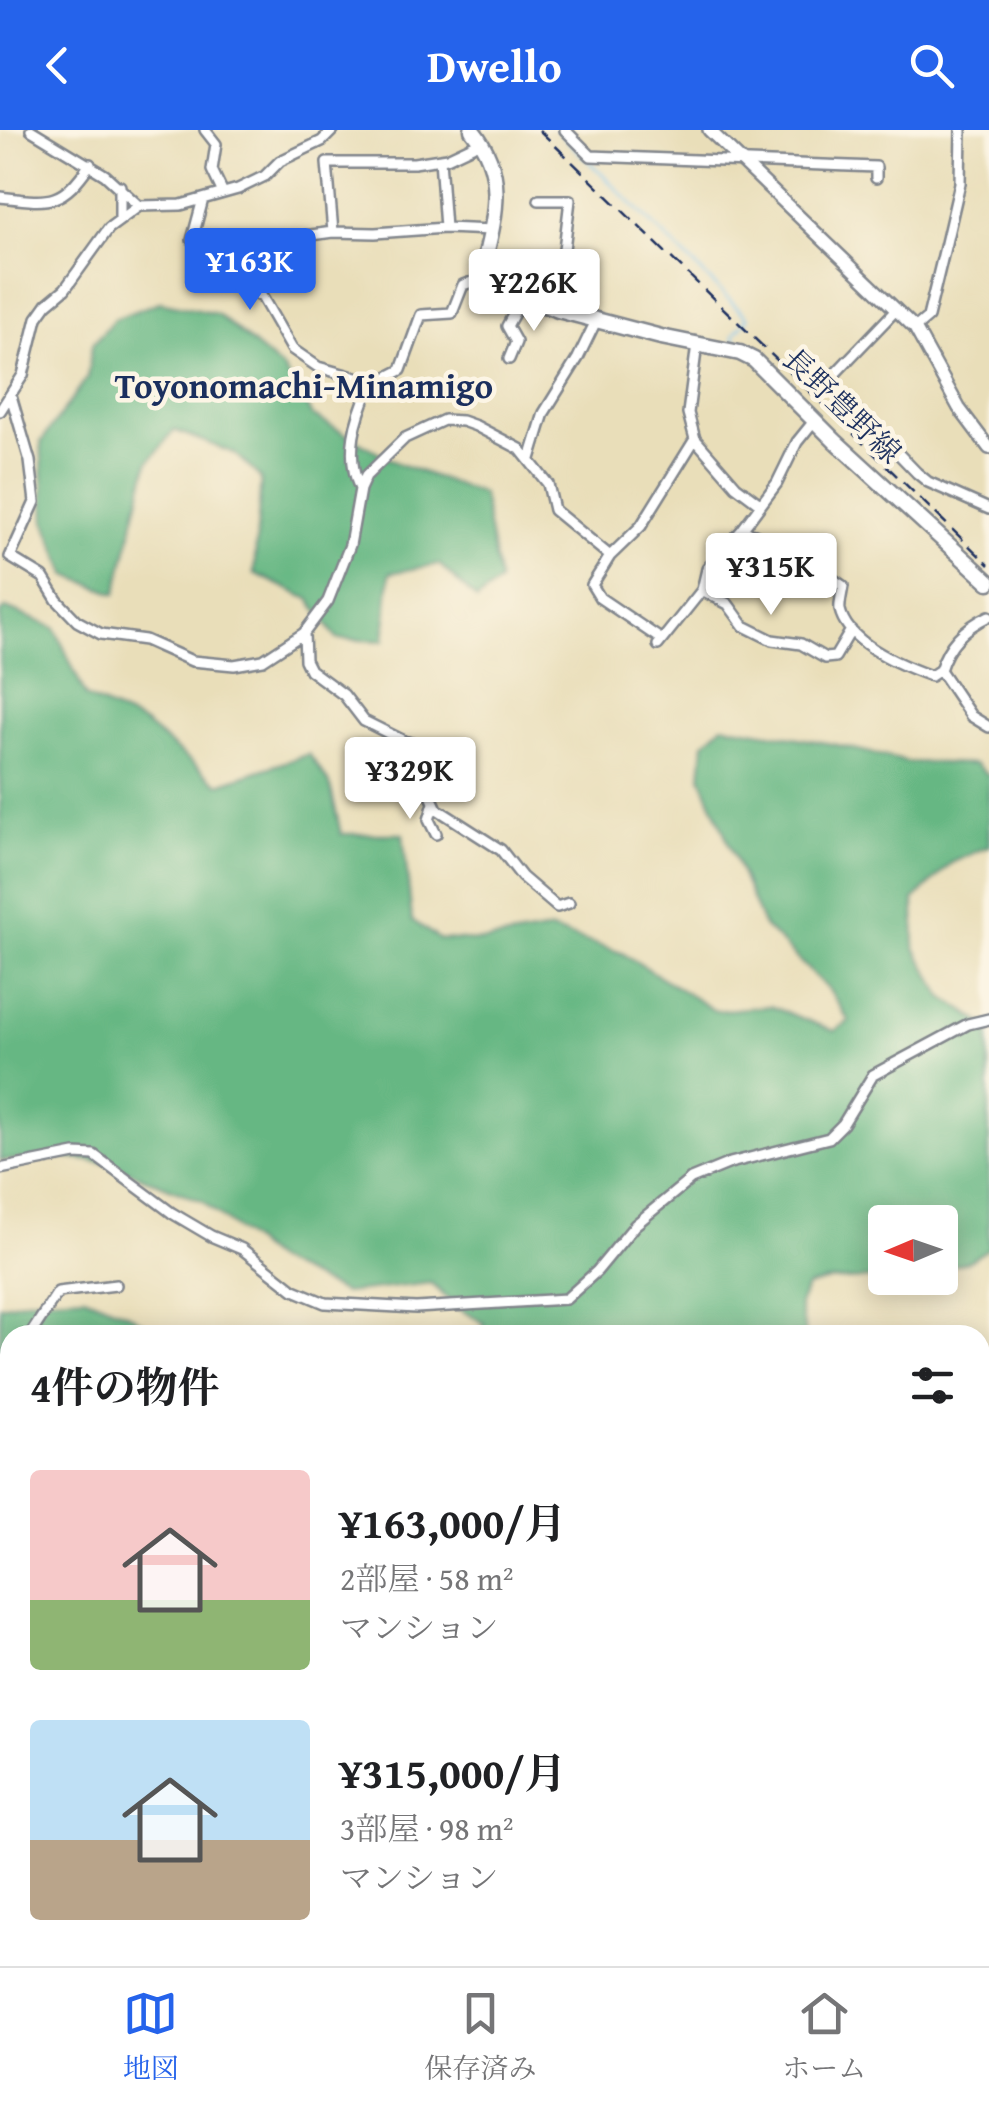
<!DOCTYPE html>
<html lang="ja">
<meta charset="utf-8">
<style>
:root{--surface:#fff;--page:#f2f2f2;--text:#202124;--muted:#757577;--line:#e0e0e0;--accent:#2563eb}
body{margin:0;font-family:"Gentium Book Plus","Noto Serif JP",serif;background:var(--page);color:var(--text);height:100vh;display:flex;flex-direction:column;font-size:38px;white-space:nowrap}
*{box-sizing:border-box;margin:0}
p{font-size:32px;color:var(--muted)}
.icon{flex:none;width:55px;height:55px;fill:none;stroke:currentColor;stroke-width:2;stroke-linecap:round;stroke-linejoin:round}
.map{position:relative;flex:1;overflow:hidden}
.side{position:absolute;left:0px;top:1195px;width:990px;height:642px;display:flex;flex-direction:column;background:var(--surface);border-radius:30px 30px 0 0;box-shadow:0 5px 25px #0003}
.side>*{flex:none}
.needle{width:65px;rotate:268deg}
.buttons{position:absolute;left:868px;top:1075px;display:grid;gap:20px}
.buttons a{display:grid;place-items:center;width:90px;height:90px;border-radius:10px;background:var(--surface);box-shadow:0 5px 25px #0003;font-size:50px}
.price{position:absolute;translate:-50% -85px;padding:0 22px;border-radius:10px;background:#fff;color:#222;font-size:32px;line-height:65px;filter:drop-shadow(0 2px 5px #0008)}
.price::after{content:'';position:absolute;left:50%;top:60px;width:30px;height:22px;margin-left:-15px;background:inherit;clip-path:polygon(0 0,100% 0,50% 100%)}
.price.current{background:var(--accent);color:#fff}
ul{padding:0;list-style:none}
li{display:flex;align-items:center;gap:30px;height:250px;padding:0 30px}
li span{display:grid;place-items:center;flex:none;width:280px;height:200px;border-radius:10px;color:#555}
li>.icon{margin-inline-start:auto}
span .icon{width:120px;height:120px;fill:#fffc;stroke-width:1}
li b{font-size:42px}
h2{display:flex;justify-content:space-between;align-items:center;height:120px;padding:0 30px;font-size:42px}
header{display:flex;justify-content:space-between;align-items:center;height:130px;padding:0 30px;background:var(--accent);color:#fff;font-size:45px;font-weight:700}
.menu{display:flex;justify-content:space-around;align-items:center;height:140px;border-top:2px solid var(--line);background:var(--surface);font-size:28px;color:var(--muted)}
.menu a{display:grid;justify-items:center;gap:5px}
.menu .current{color:var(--accent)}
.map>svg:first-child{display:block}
.forest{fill:#66b783;stroke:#407370;stroke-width:2.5}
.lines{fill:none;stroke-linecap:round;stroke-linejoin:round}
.stream{stroke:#73c1ed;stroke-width:2.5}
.river{stroke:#73c1ed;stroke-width:15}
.minor-casing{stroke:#82868c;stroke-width:14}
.tertiary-casing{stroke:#82868c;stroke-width:16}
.secondary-casing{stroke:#82868c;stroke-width:19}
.primary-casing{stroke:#82868c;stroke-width:20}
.minor{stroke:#fff;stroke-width:9}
.tertiary{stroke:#fff;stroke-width:11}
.secondary{stroke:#fff;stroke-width:14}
.primary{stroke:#fff;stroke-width:15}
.rail{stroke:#1b2f5e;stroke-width:2.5;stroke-dasharray:15 8;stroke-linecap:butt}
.labels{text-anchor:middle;stroke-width:9;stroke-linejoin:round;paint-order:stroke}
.street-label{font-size:30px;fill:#1b2f5e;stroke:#fcf5e5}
.quarter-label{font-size:35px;font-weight:bold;fill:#1b2f5e;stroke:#fcf5e5}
</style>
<header><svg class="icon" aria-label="back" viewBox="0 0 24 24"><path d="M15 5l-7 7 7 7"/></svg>Dwello<svg class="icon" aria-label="search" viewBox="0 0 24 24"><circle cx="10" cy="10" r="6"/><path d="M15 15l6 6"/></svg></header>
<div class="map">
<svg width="989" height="1836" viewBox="0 0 989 1836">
<rect width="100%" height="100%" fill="#fcf5e5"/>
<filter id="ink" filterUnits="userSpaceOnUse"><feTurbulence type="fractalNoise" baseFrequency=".01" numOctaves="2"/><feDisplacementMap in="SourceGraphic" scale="20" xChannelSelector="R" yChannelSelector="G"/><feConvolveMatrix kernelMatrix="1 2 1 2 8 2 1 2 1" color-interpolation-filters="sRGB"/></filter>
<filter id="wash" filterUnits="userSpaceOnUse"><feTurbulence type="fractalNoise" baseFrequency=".0048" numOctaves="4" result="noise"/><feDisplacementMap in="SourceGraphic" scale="40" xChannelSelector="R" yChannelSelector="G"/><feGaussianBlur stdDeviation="2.25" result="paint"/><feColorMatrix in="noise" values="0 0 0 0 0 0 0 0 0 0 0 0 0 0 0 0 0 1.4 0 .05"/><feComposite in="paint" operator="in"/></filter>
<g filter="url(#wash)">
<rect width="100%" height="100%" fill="#e9deb9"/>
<path class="forest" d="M159,172L217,184L284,240L312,285L397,333L482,364L499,452L477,470L439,434L390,443L384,511L337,509L309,469L254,443L261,348L234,323L174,300L148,333L116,464L67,445L45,391L41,312L87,248L92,215L114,189Z
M6,478L55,498L86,567L143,593L219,654L309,624L330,654L341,704H403L412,790L439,809L485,811L551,800L622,823L715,881L770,876L834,901L849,891L829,860L763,795L701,647L704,613L723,595L833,614L908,632L975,634L989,645V716L951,733L914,770L915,818L943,867L989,898V1118L969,1131L940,1139V1092H885V1148L825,1151L807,1157L799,1174L806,1205H484V1193L457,1178L431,1153L344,1163L275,1131L202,1071L108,1033L59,1027L0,1031V483Z
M84,1166L129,1184L162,1205H10V1441L0,1433V1176L31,1169Z
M989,1397V1543L980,1547V1399Z
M989,1660V1832L984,1836H761L769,1828H980V1663Z"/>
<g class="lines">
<path class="stream" d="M557,0L748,188L733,206L740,215
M732,1828L733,1836"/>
<path class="river" d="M980,1570L989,1549
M7,1698L10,1695"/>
</g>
</g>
<g filter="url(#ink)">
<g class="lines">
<g class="minor-casing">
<path id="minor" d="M31,0L105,45L139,76
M205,0L216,14L212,40L223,63
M565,0L591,26L876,37V48
M440,29L445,98L492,100
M120,56V90
M0,67C50,73 61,76 90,34
M203,69L192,110L221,143L262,167L292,219L318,237L375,253
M539,70H570L561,144L553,142L547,176
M333,102L375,103L445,98
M282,109L333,102L327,33H414L447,28L481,12
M896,180L828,251L917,343L928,352L989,379
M915,198L928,187L946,113L960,53L961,0
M509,229L516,212L507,196L524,165
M11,266L30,331L35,372L10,427L43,447L57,470L77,491L101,504L145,510L192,531L234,535L263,530L304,503L328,471L350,415L360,359L366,346L405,308L444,290L462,291L476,296L520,319L548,354L554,380L610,426L592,455L600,468L662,510
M0,281L23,245L37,188L47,174L65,159L109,98L139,76L181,75L238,59L265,46L280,31L322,11L333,0
M695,309L736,356L760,374
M530,329L544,283L578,228L596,191
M360,359C344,324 356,288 370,256L401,240L421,185L452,183L463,155L475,151L483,137
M742,400L789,419L843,456C842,463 839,474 840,480C848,514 903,536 931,546L940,540
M610,426L641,396L695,309L688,283L697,214
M702,460L728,474L744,496L772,510L801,514L825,528L835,527L851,500
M989,486C964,498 948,514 940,540L971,586L989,597
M304,503L305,530L310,540L344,565L364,591L404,611L437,621L442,627L432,668L437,679L501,720L522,747L557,777L569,773
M658,515L702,460L707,439L742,400L777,353L797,312L814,291
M434,673L429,690L436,704
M0,1039L75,1024L94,1025L172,1083L211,1106L242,1119L294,1160L325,1173L416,1178L566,1169L597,1141L635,1095L691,1049L730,1033L829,1008L843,994L873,945L968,894L989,889
M30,1205L58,1162L116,1155
M0,1288L10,1273
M0,1485L10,1489
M0,1585L10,1596
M980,1687L989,1678
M0,1689L10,1680
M288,1828L298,1836
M422,1836L426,1828
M847,1836L853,1828
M868,1836L870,1828"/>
</g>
<g class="tertiary-casing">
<path id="tertiary" d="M709,0L915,198L959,278L989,318
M980,1462L989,1448
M235,1836L243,1828"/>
</g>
<g class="secondary-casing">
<path id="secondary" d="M472,0C508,44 495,86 483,137L538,173L558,180L661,207L740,223L754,230L835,311L989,452"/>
</g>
<g class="primary-casing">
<path id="primary" d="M0,1710L10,1721
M104,1828L112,1836"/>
</g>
<use href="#minor" class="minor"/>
<use href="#tertiary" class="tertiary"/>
<use href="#secondary" class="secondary"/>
<use href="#primary" class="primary"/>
<path class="rail" d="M539,0L989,435"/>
</g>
</g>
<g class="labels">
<g class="street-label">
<text transform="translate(842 276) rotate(44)" y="10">長野豊野線</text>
</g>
<g class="quarter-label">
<text x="304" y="268">Toyonomachi-Minamigo</text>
</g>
</g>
</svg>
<div class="buttons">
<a><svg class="needle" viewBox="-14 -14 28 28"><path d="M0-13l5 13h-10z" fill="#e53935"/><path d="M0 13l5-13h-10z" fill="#757577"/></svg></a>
</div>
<b class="price current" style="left:250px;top:183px">¥163K</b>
<b class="price" style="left:534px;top:204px">¥226K</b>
<b class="price" style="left:771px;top:488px">¥315K</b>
<b class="price" style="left:410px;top:692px">¥329K</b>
<section class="side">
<h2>4件の物件<svg class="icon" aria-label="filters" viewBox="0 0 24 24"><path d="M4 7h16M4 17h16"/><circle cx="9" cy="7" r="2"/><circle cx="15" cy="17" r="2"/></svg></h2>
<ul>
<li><span style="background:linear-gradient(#f6c9c9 65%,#8fb573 0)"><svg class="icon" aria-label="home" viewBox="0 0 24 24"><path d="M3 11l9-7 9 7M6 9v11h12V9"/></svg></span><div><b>¥163,000/月</b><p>2部屋 · 58 m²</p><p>マンション</p></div></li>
<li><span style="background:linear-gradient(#bfe0f5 60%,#b9a48a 0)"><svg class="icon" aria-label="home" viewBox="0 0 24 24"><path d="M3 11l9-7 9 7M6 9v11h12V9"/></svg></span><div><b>¥315,000/月</b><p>3部屋 · 98 m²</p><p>マンション</p></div></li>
</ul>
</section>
</div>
<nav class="menu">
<a class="current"><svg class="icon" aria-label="map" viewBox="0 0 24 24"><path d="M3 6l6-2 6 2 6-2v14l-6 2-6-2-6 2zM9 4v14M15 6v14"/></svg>地図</a>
<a><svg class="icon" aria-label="saved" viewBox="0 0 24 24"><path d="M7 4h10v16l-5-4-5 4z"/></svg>保存済み</a>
<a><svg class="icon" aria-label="home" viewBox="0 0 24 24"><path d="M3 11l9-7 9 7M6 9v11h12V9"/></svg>ホーム</a>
</nav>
